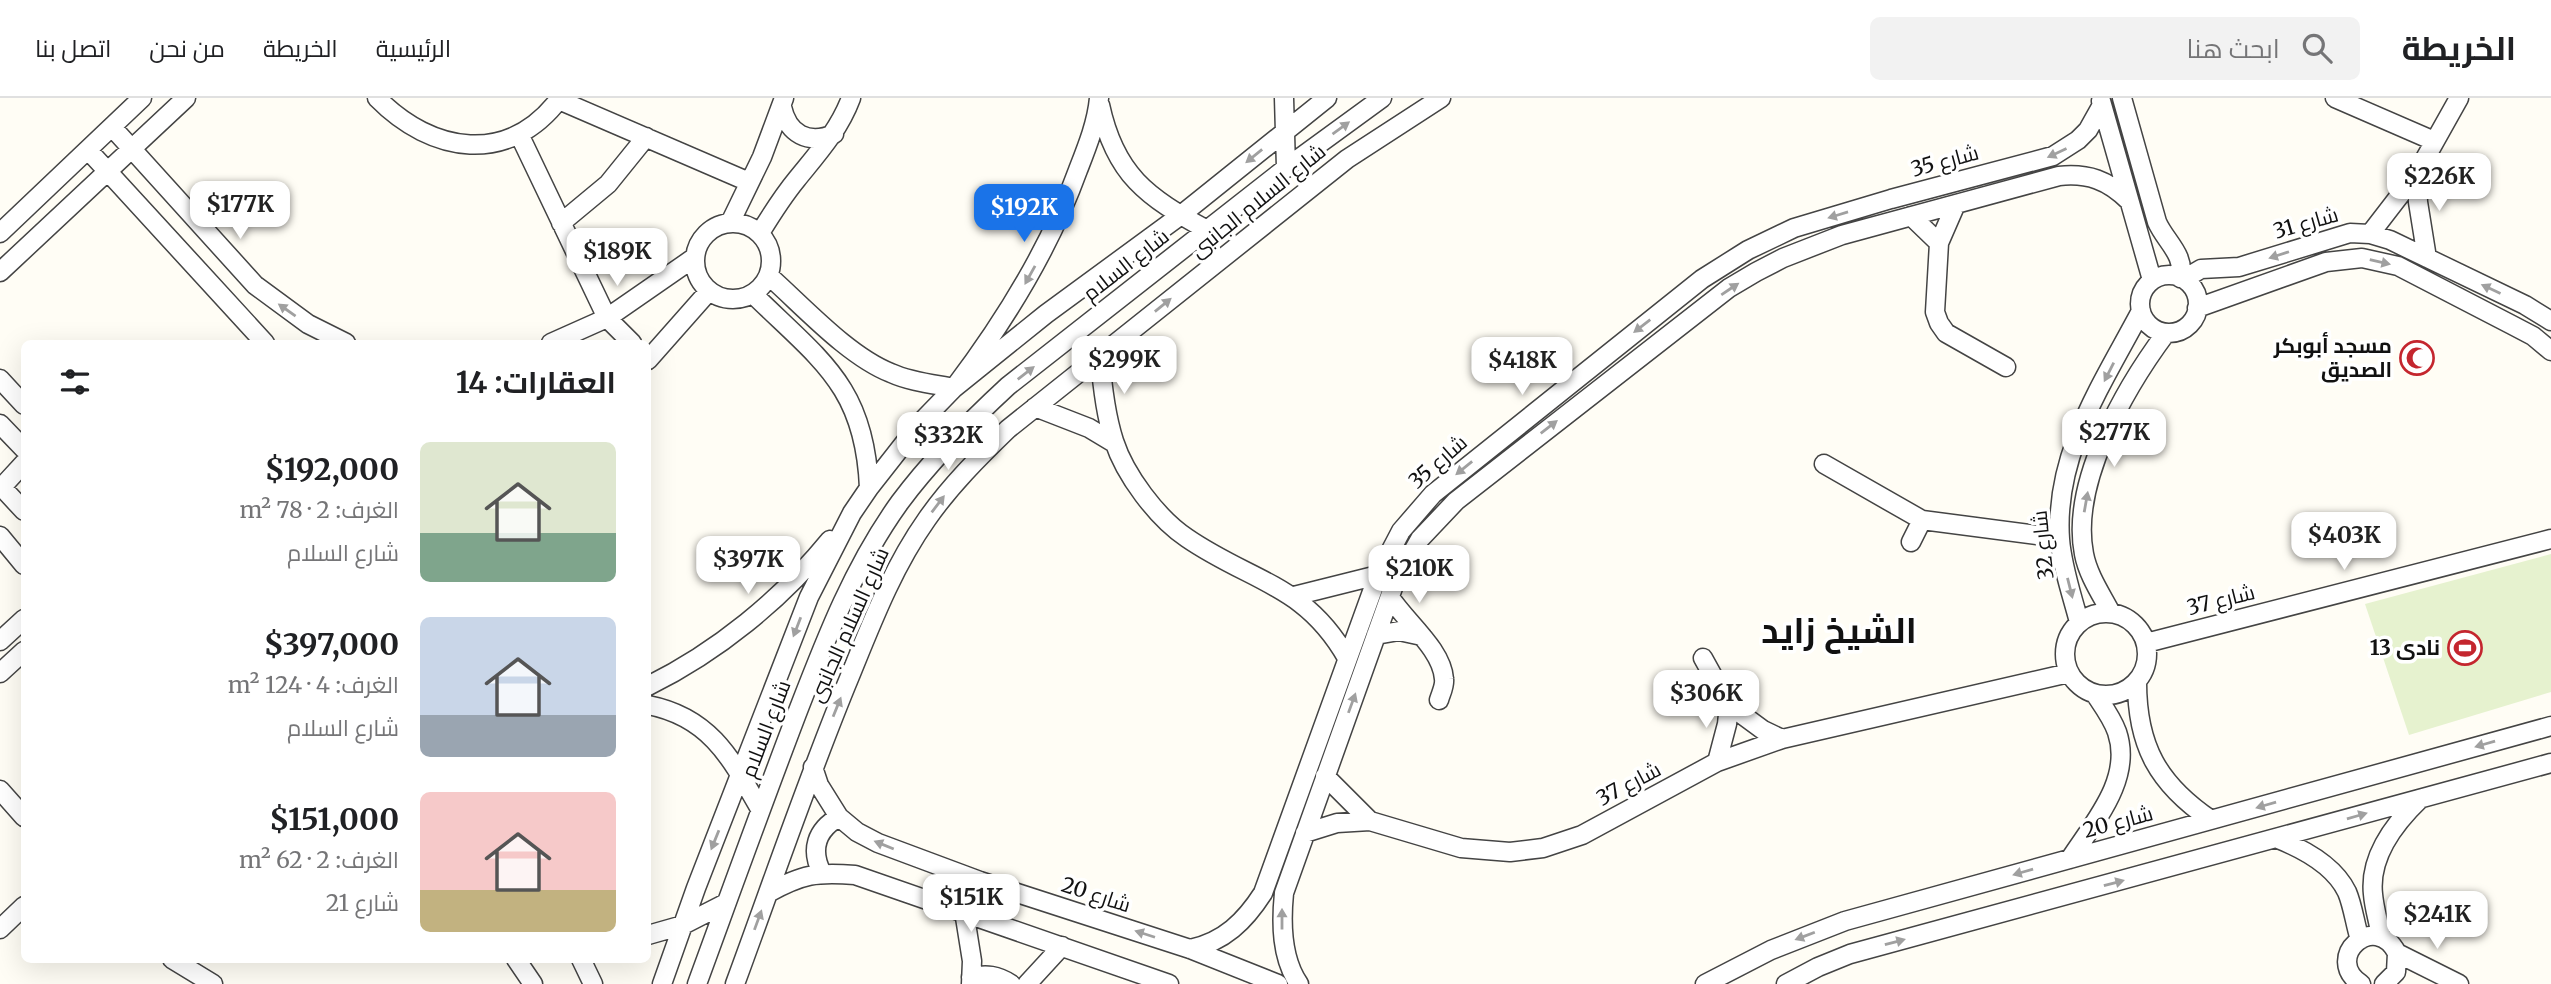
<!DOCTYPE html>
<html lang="ar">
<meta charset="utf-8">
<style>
:root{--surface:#fff;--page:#f2f2f2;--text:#202124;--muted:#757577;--line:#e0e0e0;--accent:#1a73e8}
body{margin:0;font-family:Merriweather,Cairo,serif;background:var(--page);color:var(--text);direction:rtl;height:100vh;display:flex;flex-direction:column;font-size:26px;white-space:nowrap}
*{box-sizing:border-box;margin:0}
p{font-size:23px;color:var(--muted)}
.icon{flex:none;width:38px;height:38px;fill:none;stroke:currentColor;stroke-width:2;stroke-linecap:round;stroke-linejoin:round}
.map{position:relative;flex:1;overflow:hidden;direction:ltr}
.sheet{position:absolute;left:21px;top:242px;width:630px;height:623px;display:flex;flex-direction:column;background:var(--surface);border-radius:10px;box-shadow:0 7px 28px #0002;direction:rtl}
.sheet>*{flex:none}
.price{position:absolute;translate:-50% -60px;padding:0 16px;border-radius:14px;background:#fff;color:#222;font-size:23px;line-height:46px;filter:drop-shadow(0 2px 4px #0008)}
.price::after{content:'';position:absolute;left:50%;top:42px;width:21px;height:16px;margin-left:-10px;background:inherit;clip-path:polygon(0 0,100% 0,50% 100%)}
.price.on{background:var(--accent);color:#fff}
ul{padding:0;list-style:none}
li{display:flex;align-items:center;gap:21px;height:175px;padding:0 35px}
li span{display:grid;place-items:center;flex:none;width:196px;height:140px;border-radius:10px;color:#555}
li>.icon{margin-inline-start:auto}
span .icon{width:84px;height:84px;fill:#fffc;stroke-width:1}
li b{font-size:30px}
h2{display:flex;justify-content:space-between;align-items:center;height:84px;padding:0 35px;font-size:30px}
header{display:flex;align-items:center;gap:42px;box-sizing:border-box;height:98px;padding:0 35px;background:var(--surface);border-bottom:2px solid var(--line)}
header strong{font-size:33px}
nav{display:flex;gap:38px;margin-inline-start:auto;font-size:24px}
.search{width:490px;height:63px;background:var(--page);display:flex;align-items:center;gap:18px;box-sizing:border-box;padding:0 24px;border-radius:10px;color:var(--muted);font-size:26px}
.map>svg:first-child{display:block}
.pitch{fill:#e6f2cf}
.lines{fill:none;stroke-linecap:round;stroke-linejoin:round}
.minor-casing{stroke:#444;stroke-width:21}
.minor{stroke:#fff;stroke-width:18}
.oneway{fill:#a0a0a0}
.labels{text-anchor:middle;stroke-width:7;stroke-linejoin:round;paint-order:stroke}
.street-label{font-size:21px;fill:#111;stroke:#fff}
.poi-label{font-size:21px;font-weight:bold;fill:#111;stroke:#fff;text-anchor:end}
.town-label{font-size:35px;font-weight:bold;fill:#111;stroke:#fff}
</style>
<header>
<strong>الخريطة</strong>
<div class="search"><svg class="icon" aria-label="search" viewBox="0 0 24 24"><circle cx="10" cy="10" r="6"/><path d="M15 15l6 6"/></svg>ابحث هنا</div>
<nav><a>الرئيسية</a><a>الخريطة</a><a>من نحن</a><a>اتصل بنا</a></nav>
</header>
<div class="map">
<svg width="2551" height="886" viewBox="0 0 2551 886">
<rect width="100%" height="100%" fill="#fffdf5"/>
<path class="pitch" d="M2551,456V594L2409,637L2365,506Z"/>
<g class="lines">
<g class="minor-casing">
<path id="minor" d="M377,0C432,56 509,68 560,0
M1284,0L1286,70
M2122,0L2157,124C2165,143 2186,157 2180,180
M2335,0L2434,43
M559,2L749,84
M2101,3L2152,182
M1100,7C1115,77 1147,99 1207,132
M782,9C788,36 808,47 834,36
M112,29L255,187L308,226L346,245
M519,36L607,220L632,245
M88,52L265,245
M2417,75L2418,104L2427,160
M1956,106L1939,145L1935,214L1939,225L1946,235L2006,269
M1911,118L1939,145
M695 163a38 38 0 1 1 76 0a38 38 0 1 1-76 0Z
M561,125L608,86L646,39
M730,125L762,59L784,0
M0,135L142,0
M760,135C771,117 783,98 797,81C818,55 839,32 851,0
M2370,136L2417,75L2459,0
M0,174L186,0
M2140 206a29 29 0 1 1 58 0a29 29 0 1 1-58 0Z
M769,178C804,209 848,258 891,275C911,284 933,286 954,290C1005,223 1049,152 1078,72C1087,49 1097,24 1099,0
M2184,181L2201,171L2239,169L2350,135L2370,136L2390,142L2525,207L2551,223
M753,196C820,262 865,288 869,390
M2197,210L2326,164L2362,160L2398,168L2512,227L2533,238L2551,253
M551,245L607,220L695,159
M1100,258C1102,286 1105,315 1114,343C1125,377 1157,420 1187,440C1251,484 1305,486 1347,560
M648,262L709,193
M0,281L24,307
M1035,309L1089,330L1114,345
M0,326L24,351
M1824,366L1922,422L2060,440
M0,387L24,413
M2,389L24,365
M0,438L24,467
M1911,444L1922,422
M1294,498L1378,477
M1390,499C1405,523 1442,551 1444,581C1445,588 1441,595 1439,602
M2065 556a41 41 0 1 1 82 0a41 41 0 1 1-82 0Z
M2111,515C2101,496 2088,477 2084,456C2070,385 2125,290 2166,235
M2079,524C2072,497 2062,469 2060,441C2054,356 2103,285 2141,213
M1376,537L1399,533L1422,538
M0,543L24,521
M2146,545L2551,441
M1703,560L1729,607L1763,632L1782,641
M0,575L24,553
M2137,584C2137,648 2158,686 2211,722
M648,588C717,554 781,502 830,442
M648,607C710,619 731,660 760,711
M1717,664L1727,626L1729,607
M813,669L819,687L839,719L857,734L878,745L980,783L1190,851L1278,886
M1325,678L1370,723
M0,692L24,719
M1305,735L1337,725L1370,723L1461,750L1510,754L1543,750L1582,737L1717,664L1782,641L2069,575
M2278,741C2303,751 2334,767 2347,794C2353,808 2355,826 2360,842
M2070,761C2094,724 2133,681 2117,634C2112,620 2103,608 2095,596
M822,775C810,752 816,732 839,719
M768,795C803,776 816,774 855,777L1169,886
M964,813L972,863L971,886
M0,831L24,808
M648,837L683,827L726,805
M2381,839C2379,825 2374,810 2373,796C2369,759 2395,725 2420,701
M1190,851C1224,844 1245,823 1263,795L1378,477L1401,433L1433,396L1702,181L1748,152L1794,130L1891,101L2053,58L2078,42L2088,32L2102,7
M2397,855L2459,886
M172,861L213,886
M516,861L533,886
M581,861L593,886
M971,879C987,876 997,877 1011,886
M662,886L696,790L809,499L852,415L869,390L920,325L954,290L1046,216L1181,117L1327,0
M697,886C730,796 762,707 796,618C825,543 853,469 900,404C932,361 969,324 1008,288L1286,70L1382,0
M735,886C773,783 808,679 850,578C872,524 893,469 927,421C950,388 979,359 1008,331L1347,61L1441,0
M1027,886L1062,848
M1299,886C1281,860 1281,825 1284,795L1394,487L1420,441L1456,403L1729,190L1756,174L1783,160L1842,137L2059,78C2088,75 2108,82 2129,103
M1705,886L1771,852L1845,823L2551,628
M1786,886L1818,869L1850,856L2551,665
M2361,886C2322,860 2375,812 2397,855L2396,874L2384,886"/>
</g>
<use href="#minor" class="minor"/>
</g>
<defs><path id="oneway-solid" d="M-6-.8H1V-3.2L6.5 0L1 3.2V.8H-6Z" transform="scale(1.75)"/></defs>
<g class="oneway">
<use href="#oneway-solid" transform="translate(1341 30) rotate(-36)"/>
<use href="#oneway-solid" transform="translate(2057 55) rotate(155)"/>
<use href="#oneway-solid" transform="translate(1254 58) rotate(141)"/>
<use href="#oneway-solid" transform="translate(1838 117) rotate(163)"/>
<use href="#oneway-solid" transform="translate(2279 157) rotate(162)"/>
<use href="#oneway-solid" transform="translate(2380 164) rotate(13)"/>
<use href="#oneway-solid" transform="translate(1030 177) rotate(119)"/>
<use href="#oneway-solid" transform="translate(1730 191) rotate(-34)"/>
<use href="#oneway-solid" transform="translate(2491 191) rotate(-155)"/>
<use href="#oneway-solid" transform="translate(1163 207) rotate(-39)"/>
<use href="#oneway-solid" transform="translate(287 212) rotate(-145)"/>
<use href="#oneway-solid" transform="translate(1642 228) rotate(142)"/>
<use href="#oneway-solid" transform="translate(2109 274) rotate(117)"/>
<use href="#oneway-solid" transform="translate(1026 275) rotate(-38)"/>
<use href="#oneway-solid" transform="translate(1549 329) rotate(-38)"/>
<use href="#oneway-solid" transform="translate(1464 370) rotate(141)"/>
<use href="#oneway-solid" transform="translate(2086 404) rotate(-80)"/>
<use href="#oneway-solid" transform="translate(938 406) rotate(-53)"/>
<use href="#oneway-solid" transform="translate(2070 490) rotate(76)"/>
<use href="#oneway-solid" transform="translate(797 529) rotate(111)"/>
<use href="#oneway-solid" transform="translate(1352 605) rotate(-70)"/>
<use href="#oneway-solid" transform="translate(837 609) rotate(-68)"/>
<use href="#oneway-solid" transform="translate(2485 646) rotate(164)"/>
<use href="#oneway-solid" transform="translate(2266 707) rotate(164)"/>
<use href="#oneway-solid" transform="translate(2357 718) rotate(-16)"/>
<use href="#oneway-solid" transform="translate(715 742) rotate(112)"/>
<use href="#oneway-solid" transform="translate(884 747) rotate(-158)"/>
<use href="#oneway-solid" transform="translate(2023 774) rotate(164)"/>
<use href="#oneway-solid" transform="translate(2114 785) rotate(-15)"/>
<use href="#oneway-solid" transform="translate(1282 821) rotate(-90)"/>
<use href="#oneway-solid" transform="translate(758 822) rotate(-70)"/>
<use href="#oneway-solid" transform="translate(1145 836) rotate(-162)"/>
<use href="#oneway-solid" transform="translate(1805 838) rotate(159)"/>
<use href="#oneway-solid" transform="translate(1895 844) rotate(-15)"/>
</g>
<defs>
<g id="mosque-ring" transform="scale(1.75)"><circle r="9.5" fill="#fff" stroke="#c4262e" stroke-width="1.5"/><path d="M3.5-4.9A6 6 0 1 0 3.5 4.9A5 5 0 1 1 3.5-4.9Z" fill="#c4262e"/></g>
<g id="stadium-ring" transform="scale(1.75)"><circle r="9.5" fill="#fff" stroke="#c4262e" stroke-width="1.5"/><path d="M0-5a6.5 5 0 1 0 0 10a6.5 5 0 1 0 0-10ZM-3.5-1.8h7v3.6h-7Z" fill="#c4262e"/></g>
</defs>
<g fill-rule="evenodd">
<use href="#mosque-ring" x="2417" y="260"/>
<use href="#stadium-ring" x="2465" y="550"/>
</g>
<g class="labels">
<g class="street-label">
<text transform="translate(1945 63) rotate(-15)" y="7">شارع 35</text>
<text transform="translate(1258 103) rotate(-39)" y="7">شارع السلام الجانبى</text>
<text transform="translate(2306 125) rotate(-16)" y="7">شارع 31</text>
<text transform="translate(1126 167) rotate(-38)" y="7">شارع السلام</text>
<text transform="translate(1438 364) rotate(-41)" y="7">شارع 35</text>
<text transform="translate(2043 447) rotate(-96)" y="7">شارع 32</text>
<text transform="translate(2221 502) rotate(-14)" y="7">شارع 37</text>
<text transform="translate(849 527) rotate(-66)" y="7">شارع السلام الجانبى</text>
<text transform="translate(766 631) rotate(-69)" y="7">شارع السلام</text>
<text transform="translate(1629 686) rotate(-28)" y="7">شارع 37</text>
<text transform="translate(2118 724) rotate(-15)" y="7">شارع 20</text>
<text transform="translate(1096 797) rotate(18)" y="7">شارع 20</text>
</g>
<g class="poi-label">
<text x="2392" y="255">مسجد أبوبكر<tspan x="2392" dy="24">الصديق</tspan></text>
<text x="2440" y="557">نادى 13</text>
</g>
<g class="town-label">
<text x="1839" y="545">الشيخ زايد</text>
</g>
</g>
</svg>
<b class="price" style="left:2439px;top:115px">$226K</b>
<b class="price" style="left:240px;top:143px">$177K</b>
<b class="price on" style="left:1024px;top:146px">$192K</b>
<b class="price" style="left:617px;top:190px">$189K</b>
<b class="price" style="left:1124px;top:298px">$299K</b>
<b class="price" style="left:1522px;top:299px">$418K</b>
<b class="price" style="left:2114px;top:371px">$277K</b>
<b class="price" style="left:948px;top:374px">$332K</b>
<b class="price" style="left:2344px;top:474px">$403K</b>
<b class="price" style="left:748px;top:498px">$397K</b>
<b class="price" style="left:1419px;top:507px">$210K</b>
<b class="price" style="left:1706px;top:632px">$306K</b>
<b class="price" style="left:971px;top:836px">$151K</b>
<b class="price" style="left:2437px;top:853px">$241K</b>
<section class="sheet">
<h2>العقارات: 14<svg class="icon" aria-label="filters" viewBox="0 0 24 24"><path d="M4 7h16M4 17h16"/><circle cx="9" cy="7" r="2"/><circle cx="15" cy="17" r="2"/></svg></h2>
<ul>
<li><span style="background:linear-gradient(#dfe7d0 65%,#7fa58c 0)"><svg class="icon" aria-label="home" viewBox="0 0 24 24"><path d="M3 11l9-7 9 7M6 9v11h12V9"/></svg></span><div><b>$192,000</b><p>الغرف: 2 · 78 m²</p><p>شارع السلام</p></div></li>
<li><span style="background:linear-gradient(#c9d6e8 70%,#9aa5b1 0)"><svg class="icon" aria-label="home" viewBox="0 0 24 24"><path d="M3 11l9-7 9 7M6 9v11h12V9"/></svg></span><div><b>$397,000</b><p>الغرف: 4 · 124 m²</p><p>شارع السلام</p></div></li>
<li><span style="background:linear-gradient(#f6c9c9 70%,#c2b280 0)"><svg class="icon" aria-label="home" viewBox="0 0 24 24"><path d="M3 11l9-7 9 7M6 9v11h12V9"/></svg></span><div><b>$151,000</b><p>الغرف: 2 · 62 m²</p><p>شارع 21</p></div></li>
</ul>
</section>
</div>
